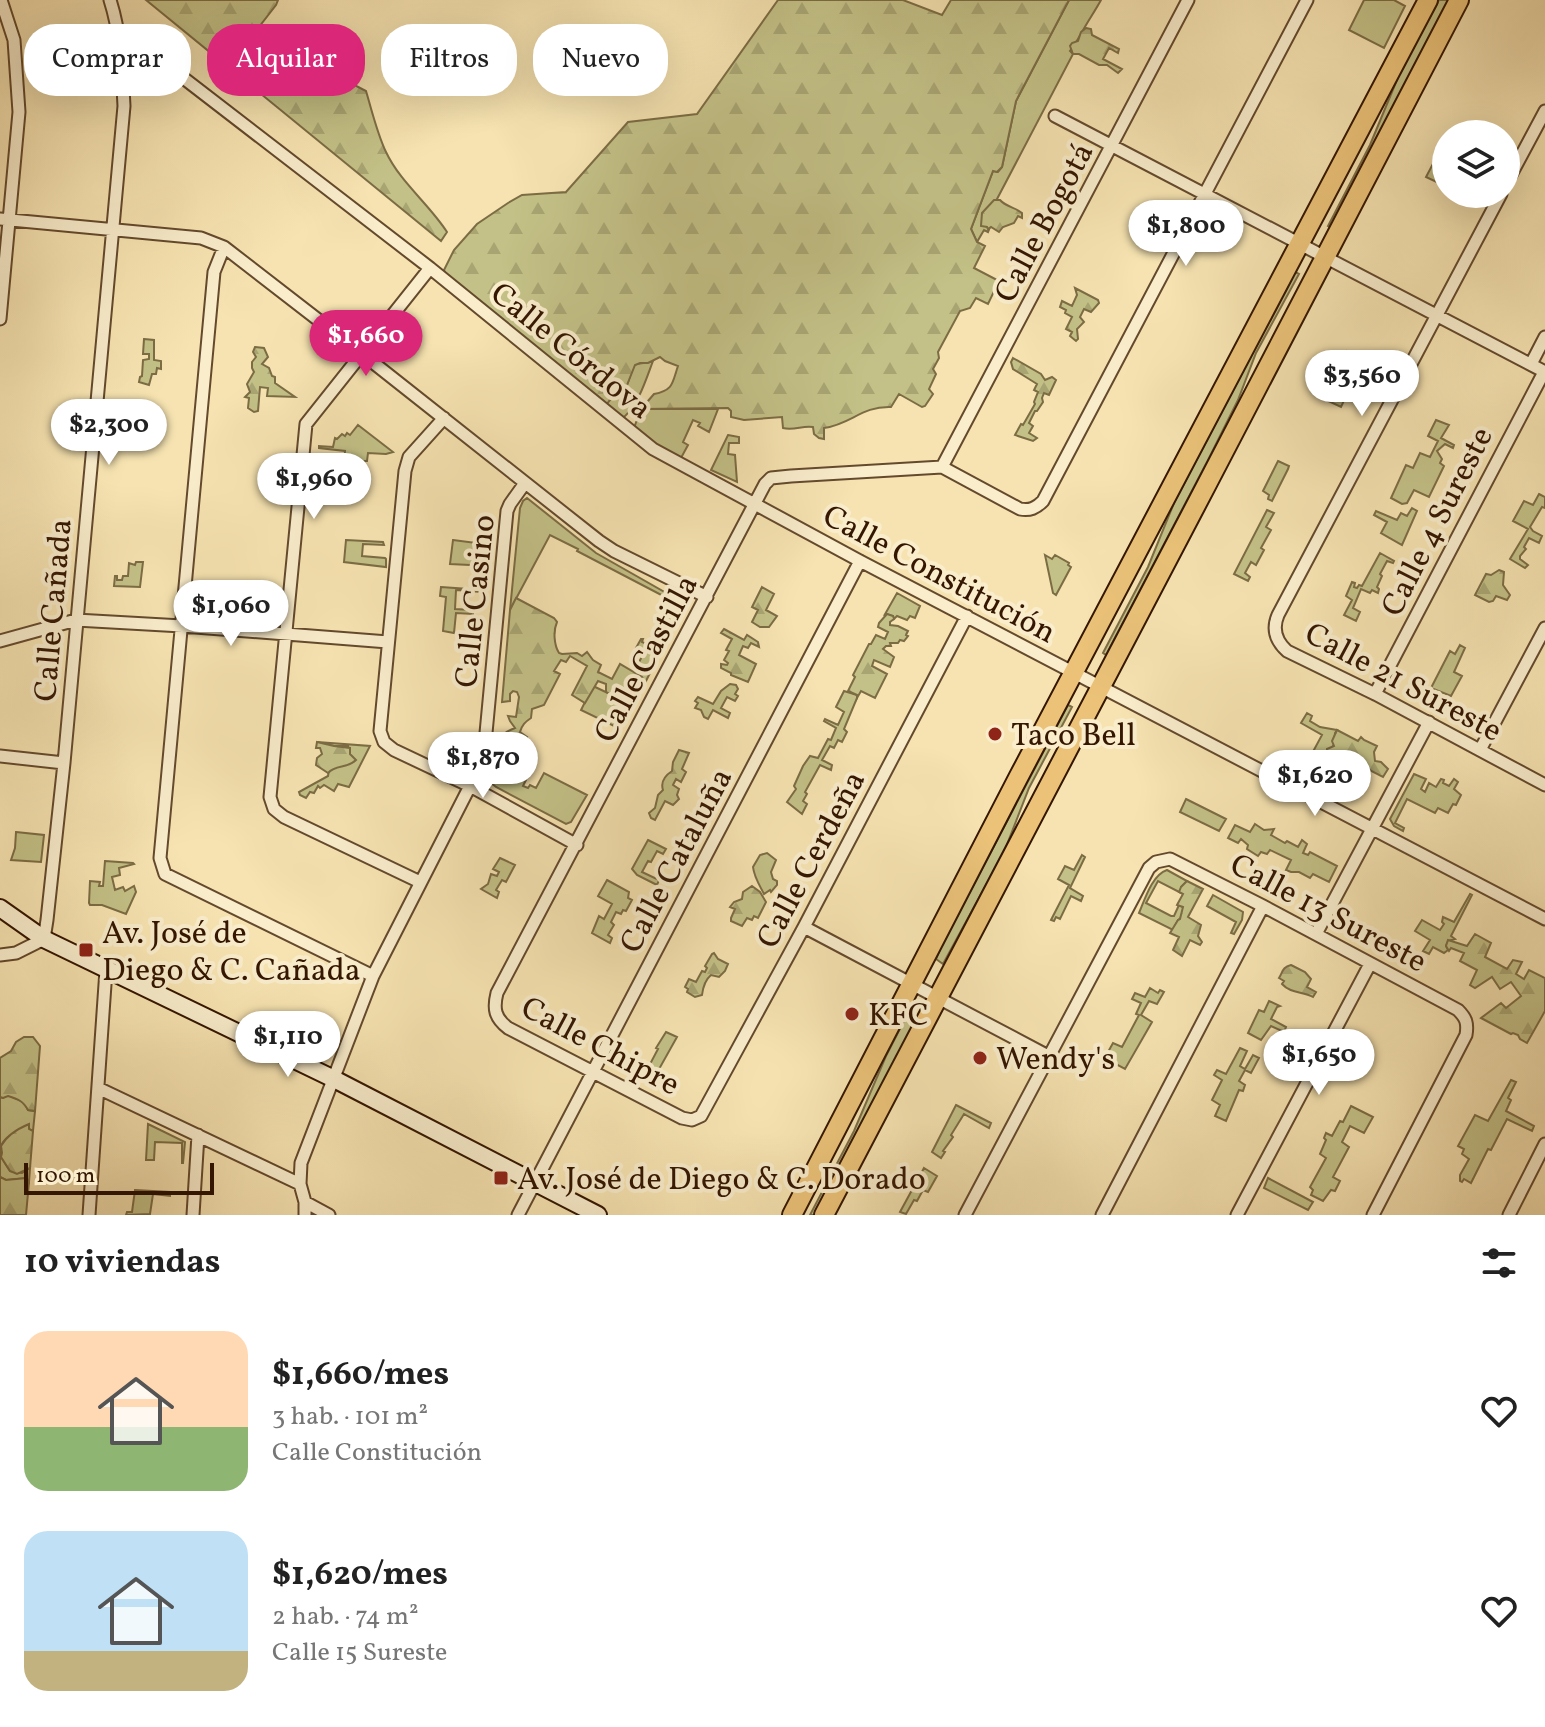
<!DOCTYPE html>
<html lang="es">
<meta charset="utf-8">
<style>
:root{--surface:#fff;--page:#f2f2f2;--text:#222;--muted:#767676;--accent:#db2777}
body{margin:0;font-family:Vollkorn,serif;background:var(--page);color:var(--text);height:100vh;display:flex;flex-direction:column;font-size:30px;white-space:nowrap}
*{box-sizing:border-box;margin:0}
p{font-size:26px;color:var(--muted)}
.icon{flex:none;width:44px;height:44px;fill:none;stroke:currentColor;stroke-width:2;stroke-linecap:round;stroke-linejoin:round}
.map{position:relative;height:1215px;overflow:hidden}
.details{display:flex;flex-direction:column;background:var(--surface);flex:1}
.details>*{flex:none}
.guide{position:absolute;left:24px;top:24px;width:800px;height:72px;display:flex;gap:16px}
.fabs{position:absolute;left:1432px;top:120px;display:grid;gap:16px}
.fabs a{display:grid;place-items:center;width:88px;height:88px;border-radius:50%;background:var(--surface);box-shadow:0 8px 32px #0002;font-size:40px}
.scale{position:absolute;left:24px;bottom:20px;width:190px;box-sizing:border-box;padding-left:8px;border:4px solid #341601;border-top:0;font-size:22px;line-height:28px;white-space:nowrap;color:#341601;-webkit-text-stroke:6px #f9edcc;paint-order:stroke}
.price{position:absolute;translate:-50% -68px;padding:0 18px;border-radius:28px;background:#fff;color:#222;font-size:26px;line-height:52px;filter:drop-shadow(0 2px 4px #0008)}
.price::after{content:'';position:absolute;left:50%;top:48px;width:24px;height:18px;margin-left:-12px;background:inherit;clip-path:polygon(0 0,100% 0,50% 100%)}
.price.selected{background:var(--accent);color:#fff}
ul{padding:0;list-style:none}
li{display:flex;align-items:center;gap:24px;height:200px;padding:0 24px}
li span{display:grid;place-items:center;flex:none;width:224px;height:160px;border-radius:24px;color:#555}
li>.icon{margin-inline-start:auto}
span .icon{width:96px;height:96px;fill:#fffc;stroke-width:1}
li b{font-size:34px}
h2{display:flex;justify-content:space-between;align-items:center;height:96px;padding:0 24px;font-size:34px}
.chip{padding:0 28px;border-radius:32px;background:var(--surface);box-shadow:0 8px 32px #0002;font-size:28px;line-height:72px}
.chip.selected{background:var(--accent);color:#fff}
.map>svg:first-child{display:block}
.grass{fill:#c3c187;stroke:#7c6c44;stroke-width:2}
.forest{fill:url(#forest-firs);stroke:#7c6c44;stroke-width:2}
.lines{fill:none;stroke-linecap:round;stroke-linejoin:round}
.minor-casing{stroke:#64492d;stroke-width:15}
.secondary-casing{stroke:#341601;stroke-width:20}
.primary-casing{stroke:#341601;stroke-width:22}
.minor{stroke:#f9edcc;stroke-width:11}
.secondary{stroke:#f9edcc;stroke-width:16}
.primary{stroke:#ebc278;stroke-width:18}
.poi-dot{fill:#8f2418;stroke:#f9edcc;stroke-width:3}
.labels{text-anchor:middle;stroke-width:8;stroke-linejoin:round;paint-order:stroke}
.street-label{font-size:32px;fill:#341601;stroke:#f9edcc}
.poi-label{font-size:32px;fill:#341601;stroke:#f9edcc;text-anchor:start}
</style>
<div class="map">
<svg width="1545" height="1215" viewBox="0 0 1545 1215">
<defs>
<pattern id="forest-firs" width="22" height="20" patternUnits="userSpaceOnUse" patternTransform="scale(2)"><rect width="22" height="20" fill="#c3c187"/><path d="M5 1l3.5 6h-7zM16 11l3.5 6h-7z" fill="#a8a573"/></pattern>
</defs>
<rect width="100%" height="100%" fill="#f6e3b1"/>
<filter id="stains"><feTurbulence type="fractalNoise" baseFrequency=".0025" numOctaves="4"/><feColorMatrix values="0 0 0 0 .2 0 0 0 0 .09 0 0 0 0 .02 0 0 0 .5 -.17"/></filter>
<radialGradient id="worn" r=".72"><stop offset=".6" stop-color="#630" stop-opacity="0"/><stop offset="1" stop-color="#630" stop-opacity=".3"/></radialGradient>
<path class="grass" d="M1069,0H1101C1095,11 1088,21 1082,32C1078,38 1076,44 1070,51L1073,54L996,201L987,226L990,227L988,232L984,230L977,242L971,229L993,171L998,172L1002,167L1016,101Z
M1364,0H1394L1405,6L1384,48L1349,30Z
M1439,0H1451L1332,228L1328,226L1370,145L1399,75Z
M1446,139V184L1445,186L1426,177Z
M1295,272L1299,274L1256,353L1238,400L1208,460L1106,655L1103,653L1148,567L1174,503Z
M144,339L154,340V360L161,361V369L157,368L156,374H152L149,385L139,382L140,377L142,376L143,360L149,359V354H143Z
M1347,351L1363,359L1359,368L1361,370L1359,375L1353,373L1345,388L1349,390L1341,407L1324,399Z
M653,361C645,382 639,404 622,419L605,405L612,398L611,384L627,385L634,365C641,362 646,364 653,361Z
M641,409H718L709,432L698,426L700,423L693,420L683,442L688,445L681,458L658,446L634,428Z
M1436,420L1449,425L1441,438L1454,445L1453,448L1445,444L1437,451L1442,459L1440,463L1444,466L1429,497L1414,490L1407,503L1402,504L1391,498L1406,465L1413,468L1420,453L1430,457L1438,441L1428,436Z
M358,425L393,452L386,454L368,453L367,461H361V467L366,468V475H359L358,479H354L353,487L346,486L347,473L316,470V462L344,463L345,451L319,448V446L333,447L335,438L337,439L342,434L345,436L347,433L350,435Z
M728,435L739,437V443H729L728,454L735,455L737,482L711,470Z
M1278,461L1289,466L1288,469L1272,501L1268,499L1269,495L1263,491Z
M1539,494L1545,497V508L1542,507L1530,527L1533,531L1542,536L1539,543L1529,538L1524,547L1526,549L1520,556V559L1528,565L1525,568L1510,559L1528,529L1513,521L1524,501L1533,505Z
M527,498L596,553L682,602L684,605L645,683L643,679L634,671L644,653L636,648L641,639H643L642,642L657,649L668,627L654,620L656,615L662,618L671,600L577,551L578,549L550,535L510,610L520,508L523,501Z
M1412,508L1417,511L1402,545L1381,533L1387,522L1374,515L1376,511L1397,520L1401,513L1407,516Z
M1267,510L1274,513L1266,527L1271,530L1261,548L1264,550L1256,565L1251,562L1245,573L1250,577L1248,581L1234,574Z
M346,540L383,542L384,545L363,544L362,556L385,558L386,559V567L344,562Z
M453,540L492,545L490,566L450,564Z
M1380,553L1394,561L1393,563L1387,561L1380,574L1382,576L1377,587L1379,589L1378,593L1372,590L1370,593L1361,589L1353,608L1360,612L1356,621L1344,615L1352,600L1346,596L1352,582L1355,583L1354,587L1357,588L1359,585L1362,586Z
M1045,555L1052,559L1055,555L1069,563L1068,565L1071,567L1056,595L1053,593Z
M136,562H143L140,587L114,586L115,576H117V580H122L123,576H128L129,563L135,565Z
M441,587L482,590L481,592L456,590L455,609L473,610V614L456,613L454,633L443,631L446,597L440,596Z
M897,593L920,606L915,618L910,616L907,620L897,616L894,619L893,616L887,614L884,616Z
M1460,645L1465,648L1454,672L1462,676L1451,696L1431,688L1450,651L1455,654Z
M593,686L627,702L614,726L581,710Z
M844,691L857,695V698L844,729L847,732L842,742L838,740L834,748L830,746L822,760L832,765L831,770L820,765L805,792L807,794L803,801L807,804L802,814L787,802L796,789L794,786L803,766L810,756L818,758L828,739L831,740L836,728L824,721L825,719L838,725L844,712L836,707Z
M1068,705L1072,707L1029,788L1004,852L943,964L936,959L941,947Z
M1307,713L1312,716L1310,721L1320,727L1337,730L1335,733L1334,745L1327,753L1332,755L1327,766L1321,763L1325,756L1319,752L1312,764L1308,761L1322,735L1301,723Z
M317,742L370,746L349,787L338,784L334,791L324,785L320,788L318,786L314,793L310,792L306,798L300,795L299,792L328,776L329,770L350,754L348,746H334Z
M432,747L443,749L442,760H452L453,750L472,752L468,764L458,768L431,756Z
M509,753L508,761L513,767H521L517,775L526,780L523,786L528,788L530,785L536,788L544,773L587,795L571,822L566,824L496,787L490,782V777L496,758Z
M1414,774L1426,779L1421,789L1425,792L1429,783L1436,787L1441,779L1444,780L1443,783L1449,786L1454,779L1458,782L1454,789L1461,795L1456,805L1453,804L1448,813L1438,808L1435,813L1407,799L1395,823L1404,828L1403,831L1394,826L1390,819Z
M1186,799L1226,819L1219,831L1180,812Z
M1255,824L1264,830L1274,829L1271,835L1285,843L1287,841L1298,847L1302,840L1307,844L1303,853L1308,855L1310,852L1337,866L1329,882L1313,874L1310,878L1299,872H1291L1286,870L1291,860L1270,850L1267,854L1261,852L1258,856L1247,849L1248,845L1241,839L1238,843L1228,838L1235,825L1250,832Z
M16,832L44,835L41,862L11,860L15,848Z
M648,840L666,849L663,854L657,851L651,862L648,861L642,872L659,880L657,885L637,875L632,869Z
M1082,855L1085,857L1070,888L1083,896L1081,901L1071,896L1060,919L1056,917L1054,921L1051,920L1069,885L1058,879L1065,866L1074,870Z
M500,858L515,865L506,882L502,880L496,890L499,892L497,898L481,889L488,884L491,874L497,876L499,872L493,869Z
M105,861L133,863L134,864L119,868L120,875L112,877L115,890L123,887L125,891L134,886L136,892L126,914L102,905H90L89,903L90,881L100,882L99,886H103Z
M1167,870L1187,881L1181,887L1183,894L1158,881L1146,903L1171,916H1174L1179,905L1184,908L1180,919L1178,920L1173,930L1139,913C1145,899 1152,875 1167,870Z
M607,880L629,892L628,898L632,900L626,911L623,910L621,914L616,912L611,922L614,925L608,935L612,938L610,943L592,933L599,916L604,919L612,904L598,896Z
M1470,894L1472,895L1451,936L1455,939L1448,941L1446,946L1448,950L1444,953L1433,947L1429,954L1423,951L1430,940L1415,931L1422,920L1440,930L1444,924L1442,922L1443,917L1454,922Z
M1213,895L1243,912L1242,920L1234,934L1231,933L1236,922L1207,906Z
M1150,988L1158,993L1160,990L1164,992L1157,1004L1149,1001L1141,1015L1152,1022L1125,1069L1112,1062L1115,1055L1108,1052L1113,1043L1122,1047L1139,1015L1136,1014L1141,1003L1132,999L1135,993L1145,997Z
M1269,1001L1280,1006L1277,1007L1271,1019L1286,1027L1284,1032L1271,1026L1261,1040L1248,1033L1259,1010L1264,1012Z
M908,1018L915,1022L912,1030L816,1215H810L854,1131L886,1056L905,1019Z
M666,1032L677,1037L658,1071L649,1066L658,1049L656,1048Z
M1240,1048L1247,1051L1240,1066L1245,1069L1253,1055L1259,1058L1251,1073L1245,1070L1239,1081L1245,1085L1243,1091L1239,1090L1226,1121L1215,1116L1220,1105L1212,1100L1222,1080L1214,1075L1217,1070L1226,1074Z
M1511,1080L1516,1082L1508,1098L1511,1100L1506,1111L1534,1126L1532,1131L1507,1119L1491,1150L1488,1149L1471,1183L1464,1179L1462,1182L1460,1181V1175L1469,1159L1462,1154L1464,1149L1458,1146L1475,1115L1488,1121Z
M8,1095L24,1102L28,1110L35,1111L33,1131L29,1129C16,1133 7,1134 1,1146L2,1153L1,1157L10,1171L22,1173L30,1168L29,1182L26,1178L6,1180L0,1177V1097L3,1098Z
M956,1105L991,1123L989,1128L964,1114L951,1135L953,1137L943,1151L945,1152L941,1158L932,1152Z
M1351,1106L1373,1117L1364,1133L1350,1126L1342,1142L1349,1147L1333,1177L1340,1181L1335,1191L1331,1190L1323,1201L1311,1195L1313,1190L1310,1187L1326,1158L1320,1154L1326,1140L1324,1138L1326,1133L1332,1136L1340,1121L1343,1122Z
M148,1124L185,1142L183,1163H182V1143L155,1142L154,1160H146Z
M924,1168L937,1176L928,1192L923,1190L917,1201L914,1200L906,1214L900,1212Z
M1268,1178L1313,1202L1308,1210L1264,1188Z
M135,1190L170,1192V1196L153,1194L150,1214L126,1215L127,1212H132Z"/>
<path class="forest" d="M146,0H278L276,5L259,27L333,74L366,91C372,111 377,133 386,152C400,182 429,204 447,232L441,241Z
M778,0H903L942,15L951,0H1069L1016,101L1002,167L997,172L993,171L971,229L977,242L985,246L974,268L999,281L988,304L976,298L970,308L960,311L938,352L939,358L933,369L936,374L929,389L933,394L925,406L922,407L899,394L891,407C861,406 852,424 824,428V439L819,438L814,434L813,427C803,425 794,431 783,428L782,417L744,420L731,417V411L728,408L641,409L654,394C674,390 672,383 678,366L665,361L660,357L648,363H640L635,365L627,385L624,388L612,384L613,395L607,404L446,275L444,270L454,250L477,224L508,203L522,195L566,192L628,122L697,114Z
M1086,28L1091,29L1092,35L1119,49L1118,53L1109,48L1103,59L1122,69L1118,73L1107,65H1099L1079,54H1073L1070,46L1072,43L1078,41L1081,32Z
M994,200H1000C1006,207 1015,207 1022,213V218L1018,216L1014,223L1003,227L999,232L991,227L988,229L987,227L981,226L982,213Z
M1075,288L1098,300L1099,303L1091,312L1084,309L1080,317L1084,322L1077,329L1078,339L1076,341L1070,336L1072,332L1066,329L1072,317L1065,313L1066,310L1060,307L1062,301L1072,306L1077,295Z
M255,347L264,348L268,357L262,364L269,368L272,376L275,377V383L295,397L267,396L268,388L260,387L258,411L254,412L248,408L249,398L245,397L250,392L247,384L254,372L252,368V362L256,357L253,352Z
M1013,358L1041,374L1045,380L1052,377L1056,380L1049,395L1044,393L1042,398L1043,402L1037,411H1035L1029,423L1033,426L1029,433L1037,438L1033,441L1015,435L1021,424L1023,425L1035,404L1034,402L1038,392L1034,390L1037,384L1013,369L1011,362Z
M1499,570L1504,572L1503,585L1510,595L1507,600L1496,596L1493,601L1489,602L1475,595L1486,574L1491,575Z
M762,587L774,594L766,610L777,616L769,627H760L752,622L758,610L752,607Z
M516,598L554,618L557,622C553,631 554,645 559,653L562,654L577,653L582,656L587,652L593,660L601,665L598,672L612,679L620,664L642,677L645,683L627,718L621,713L626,702L606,692V684L598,681L585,703L572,695L587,666L570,656L566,662L561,660L554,671L560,674L544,705L532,709L531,718C525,722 522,725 520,732L527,737L517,756L525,761L522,767H513L508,761V754L502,758H496C499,740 497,735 515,728L510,721L508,716L516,717L519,697L517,692L513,691L510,694V701L502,702L510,610Z
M887,614L893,616L894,619L890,622V625L898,626L908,631L906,635L908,636L904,641L900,640L898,643H890L891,646H886L883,649L894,657L890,667L874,660L872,666L887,674L875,698L861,691L857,698V695L848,691L855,677L853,675L869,644H871L876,635L885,639L888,632L878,627L879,623Z
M724,629L744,640L747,635L758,642L759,647L751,643L748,648L743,646L739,655L756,664L748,682L731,675V673L721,668V664L727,665L728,663L724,660L729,651L726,650L732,639L721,633Z
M730,684L736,685L738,689L735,694L738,696L735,701L727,697L721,708L730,713L728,718L713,710L708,719L704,717L701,710L695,708L698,703L695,701L698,697L713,704L721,691Z
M1337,730L1358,741L1361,737L1364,740L1377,746L1374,752L1375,761L1381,762L1388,769L1383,777L1356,763L1355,764L1334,752L1332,755L1327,753V749L1334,746L1332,741Z
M317,742L334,746L350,748V754L356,760C347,769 336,764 328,773L316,765L317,758L322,754L320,748H316Z
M679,750L689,753L682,769L686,772L681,782L676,779L673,785L679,789L677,795L679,799L673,805L665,801L655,820L651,818L649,813L655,808L658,795L663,790C660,781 666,775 672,771L673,762Z
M767,853L776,860L771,872L773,879L777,881V885L771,892L770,890L764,894C760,886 754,877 753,867L760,855Z
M1187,881L1203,889L1188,917L1201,925L1198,936L1202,942L1200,945L1190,940L1182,956L1173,950L1179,937L1170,933L1178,920L1180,919L1183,907L1177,905L1183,894L1179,892L1181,887Z
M752,886L760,892L766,902L758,918L754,916L752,920L747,918L742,926L731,921V918L735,909L730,907L734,902L742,899L743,892Z
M1475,934L1491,943L1485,957L1507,969L1513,960L1522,962L1516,974L1524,979L1529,970L1545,978V1011L1527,1043L1520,1039L1518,1035L1513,1033L1511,1034L1481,1018L1501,1003L1506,1008L1521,996L1511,982L1500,989L1492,977L1475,988L1470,985L1477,970L1460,961L1464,953L1451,948L1449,951L1446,946L1448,940L1467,946Z
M714,953L718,959L728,964L725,971L719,977L711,975C705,980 703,987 702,995L695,997L687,992L688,989L685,987L689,979L696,982L702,971L705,972L707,968L705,966L712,954Z
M1291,965L1305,972L1311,979L1307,987L1316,992L1313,997C1303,991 1291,994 1282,984L1284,981L1279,978C1283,972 1282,967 1291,965Z
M24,1037H33L40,1046L35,1111L28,1110C23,1101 18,1099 8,1096L3,1098L0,1097V1058L11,1051L16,1042Z
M29,1124V1129L33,1131L30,1168L17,1174L10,1171L1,1157L2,1153L1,1146C7,1135 17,1129 29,1124Z
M0,1177L6,1180L27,1178L29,1182L26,1215H0Z"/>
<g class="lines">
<g class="minor-casing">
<path id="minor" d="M120,42L151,53L430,268L653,449L860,561L1545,919
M1055,116L1545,372
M1506,184L1545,111
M1501,194L1278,615C1272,629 1276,641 1287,651L1375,694L1545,785
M0,219L201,238L224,247L361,353L599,541L614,551L707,597
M224,247L214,272L160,858L165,874L373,976
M0,319L19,112L14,40L1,0
M1531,364L1545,337
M444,418L409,457L405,471L380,731L384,742L394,750L470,786L577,845
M942,467L1188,0
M967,616L804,927L701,1116L692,1120L682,1118L508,1028C495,1018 493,1009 497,993L765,484L771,478L791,476L942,467L1020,509C1030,511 1036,508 1043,501L1307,0
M0,641L76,620L182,626L388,642
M1375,694L1544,372
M1480,750L1545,628
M0,756L64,763
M420,882L284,817L274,809L270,797L306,424L430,268
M804,927L1050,1057
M1316,934L1429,722
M0,955L16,953L44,939L47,920L64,763L124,106C122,70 121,34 110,0
M98,1088L300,1184
M305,1202L329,1215
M89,1215L106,970
M193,1215L198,1135
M305,1215V1202L300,1184L301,1163L373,976L470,786L482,760L486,733L507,511L510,504L525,483
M518,1215L860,561
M965,1215L1149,868L1156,862L1170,859L1263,906L1458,1010C1466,1018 1468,1023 1466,1035L1373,1215
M1102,1215L1263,906
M1237,1215L1370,964
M1509,1215L1545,1144"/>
</g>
<g class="secondary-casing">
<path id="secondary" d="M0,908L44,939L334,1079L598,1215"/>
</g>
<g class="primary-casing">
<path id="primary" d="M792,1215L1018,778L1428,0
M824,1215L1206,486L1459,0"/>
</g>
<use href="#minor" class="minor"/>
<use href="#secondary" class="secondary"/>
<use href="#primary" class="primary"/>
</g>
<g class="poi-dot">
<circle cx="995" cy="734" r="8"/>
<rect x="78" y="942" width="16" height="16" rx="4"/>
<circle cx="852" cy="1014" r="8"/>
<circle cx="980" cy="1058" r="8"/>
<rect x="493" y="1170" width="16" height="16" rx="4"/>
</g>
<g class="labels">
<g class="street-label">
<text transform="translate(1043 222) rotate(-62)" y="11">Calle Bogotá</text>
<text transform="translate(572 350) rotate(39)" y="11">Calle Córdova</text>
<text transform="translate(1436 521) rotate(-63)" y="11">Calle 4 Sureste</text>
<text transform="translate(940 573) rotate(28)" y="11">Calle Constitución</text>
<text transform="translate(474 601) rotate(-84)" y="11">Calle Casino</text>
<text transform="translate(52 610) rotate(-85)" y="11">Calle Cañada</text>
<text transform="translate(645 658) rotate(-62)" y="11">Calle Castilla</text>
<text transform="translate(1404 681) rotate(28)" y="11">Calle 21 Sureste</text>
<text transform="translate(810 859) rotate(-62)" y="11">Calle Cerdeña</text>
<text transform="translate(675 860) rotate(-62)" y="11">Calle Cataluña</text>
<text transform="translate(1329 912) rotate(28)" y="11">Calle 13 Sureste</text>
<text transform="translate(601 1045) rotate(28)" y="11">Calle Chipre</text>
</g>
<g class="poi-label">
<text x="1011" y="745">Taco Bell</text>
<text x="102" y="943">Av. José de<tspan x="102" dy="37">Diego &amp; C. Cañada</tspan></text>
<text x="868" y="1025">KFC</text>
<text x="996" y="1069">Wendy's</text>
<text x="517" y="1189">Av. José de Diego &amp; C. Dorado</text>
</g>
</g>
<rect width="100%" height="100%" filter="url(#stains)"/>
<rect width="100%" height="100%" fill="url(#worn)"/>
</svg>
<div class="fabs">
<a><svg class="icon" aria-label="layers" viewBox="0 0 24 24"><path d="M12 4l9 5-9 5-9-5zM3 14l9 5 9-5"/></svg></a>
</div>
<div class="scale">100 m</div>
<b class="price" style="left:1186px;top:268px">$1,800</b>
<b class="price selected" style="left:366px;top:378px">$1,660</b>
<b class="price" style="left:1362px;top:418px">$3,560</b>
<b class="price" style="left:109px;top:467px">$2,300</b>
<b class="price" style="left:314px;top:521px">$1,960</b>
<b class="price" style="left:231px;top:648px">$1,060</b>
<b class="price" style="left:483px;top:800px">$1,870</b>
<b class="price" style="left:1315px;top:818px">$1,620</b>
<b class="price" style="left:288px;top:1079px">$1,110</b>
<b class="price" style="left:1319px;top:1097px">$1,650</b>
<div class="guide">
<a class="chip">Comprar</a>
<a class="chip selected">Alquilar</a>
<a class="chip">Filtros</a>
<a class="chip">Nuevo</a>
</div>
</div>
<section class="details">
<h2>10 viviendas<svg class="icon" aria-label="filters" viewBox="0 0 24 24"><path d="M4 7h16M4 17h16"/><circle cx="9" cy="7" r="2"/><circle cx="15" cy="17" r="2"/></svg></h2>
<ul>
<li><span style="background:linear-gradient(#ffd9b3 60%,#8fb573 0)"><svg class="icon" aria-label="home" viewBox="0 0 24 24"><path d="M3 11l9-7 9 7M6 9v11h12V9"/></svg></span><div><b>$1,660/mes</b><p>3 hab. · 101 m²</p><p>Calle Constitución</p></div><svg class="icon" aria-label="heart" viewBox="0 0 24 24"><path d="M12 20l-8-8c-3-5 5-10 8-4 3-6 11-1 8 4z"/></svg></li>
<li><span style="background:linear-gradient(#bfe0f5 75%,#c2b280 0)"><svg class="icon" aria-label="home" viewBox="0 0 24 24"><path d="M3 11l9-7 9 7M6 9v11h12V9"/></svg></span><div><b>$1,620/mes</b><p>2 hab. · 74 m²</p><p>Calle 15 Sureste</p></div><svg class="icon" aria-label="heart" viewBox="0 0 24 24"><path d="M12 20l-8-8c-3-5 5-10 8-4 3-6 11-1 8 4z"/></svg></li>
</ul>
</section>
